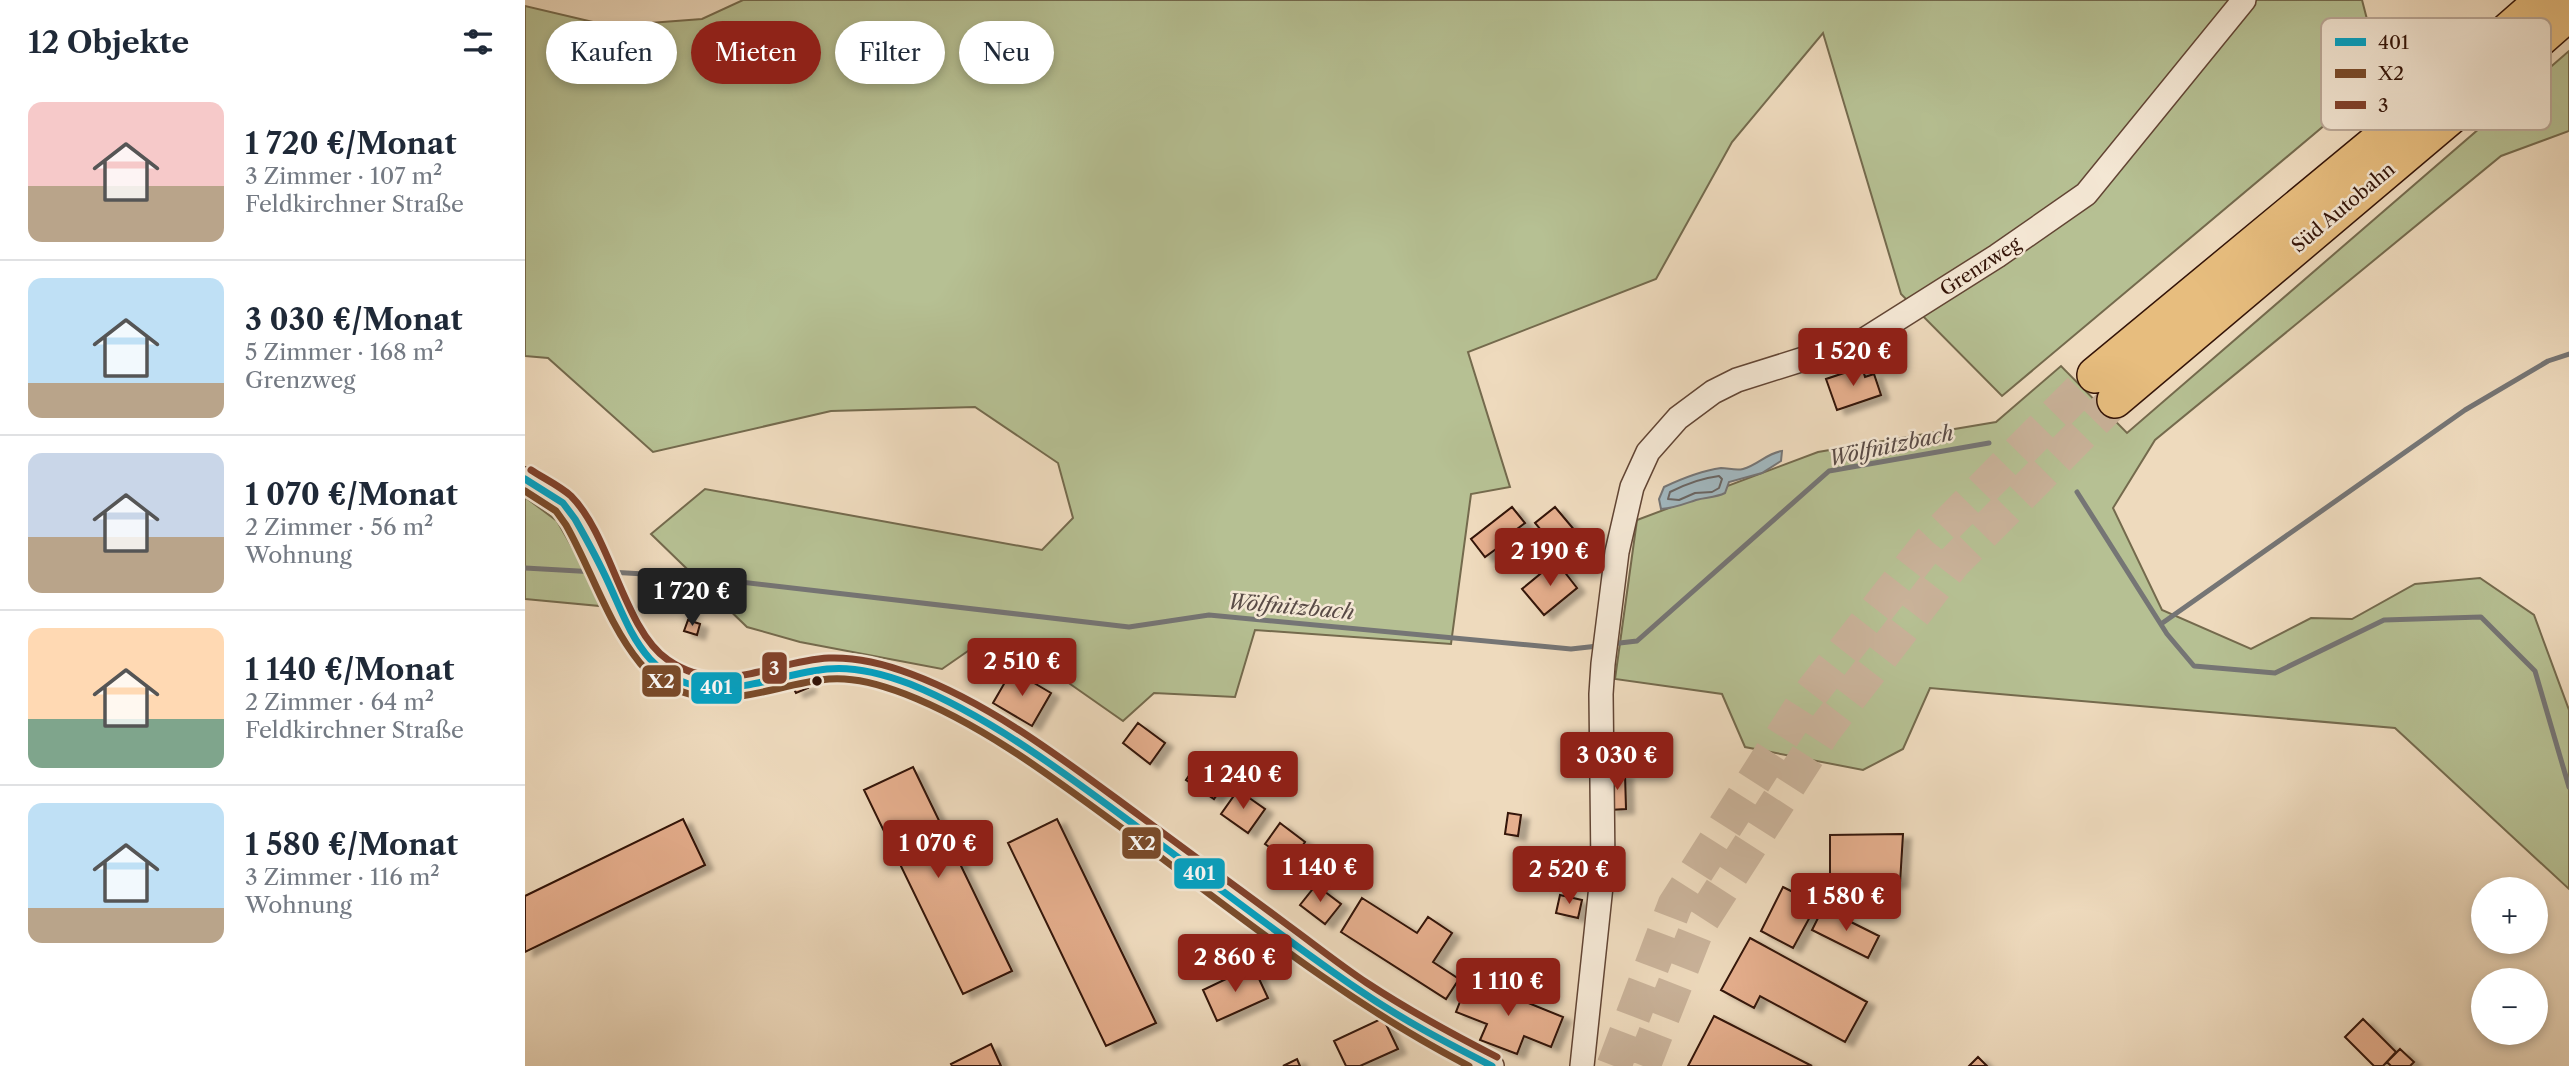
<!DOCTYPE html>
<html lang="de">
<meta charset="utf-8">
<style>
:root{--surface:#fff;--page:#f2f2f3;--text:#1f2937;--muted:#747a83;--line:#e0e1e3;--accent:#8f2418}
body{margin:0;font-family:"Libre Caslon Text",serif;background:var(--page);color:var(--text);height:100vh;display:flex;flex-direction:column;font-size:26px;white-space:nowrap}
*{box-sizing:border-box;margin:0}
p{font-size:23px;color:var(--muted)}
.icon{flex:none;width:38px;height:38px;fill:none;stroke:currentColor;stroke-width:2;stroke-linecap:round;stroke-linejoin:round}
.map{position:relative;flex:1;overflow:hidden}
.side{display:flex;flex-direction:column;background:var(--surface);width:525px}
.side>*{flex:none}
.banner{position:absolute;left:21px;top:21px;width:665px;height:63px;display:flex;gap:14px}
.tools{position:absolute;left:1946px;top:877px;display:grid;gap:14px}
.tools a{display:grid;place-items:center;width:77px;height:77px;border-radius:50%;background:var(--surface);box-shadow:0 4px 10px #0003;font-size:35px}
.price{position:absolute;translate:-50% -60px;padding:0 16px;border-radius:7px;background:var(--accent);color:#fff;font-size:23px;line-height:46px;filter:drop-shadow(0 2px 4px #0008)}
.price::after{content:'';position:absolute;left:50%;top:42px;width:21px;height:16px;margin-left:-10px;background:inherit;clip-path:polygon(0 0,100% 0,50% 100%)}
.price.active{background:#222;color:#fff}
ul{padding:0;list-style:none}
li{display:flex;align-items:center;gap:21px;height:175px;padding:0 28px}
li+li{border-top:2px solid var(--line)}
li span{display:grid;place-items:center;flex:none;width:196px;height:140px;border-radius:14px;color:#555}
li>.icon{margin-inline-start:auto}
span .icon{width:84px;height:84px;fill:#fffc;stroke-width:1}
li b{font-size:30px}
h2{display:flex;justify-content:space-between;align-items:center;height:84px;padding:0 28px;font-size:30px}
.pill{padding:0 24px;border-radius:32px;background:var(--surface);box-shadow:0 4px 10px #0003;font-size:24px;line-height:63px}
.pill.active{background:var(--accent);color:#fff}
main{display:flex;flex:1;min-height:0}
.map>svg:first-child{display:block}
.green{fill:#b6c093;stroke:#746a4d;stroke-width:2}
.water{fill:#a1b7be;stroke:#757575;stroke-width:2}
.lines{fill:none;stroke-linecap:round;stroke-linejoin:round}
.shore{stroke:#6a6562;stroke-width:2}
.stream{stroke:#757575;stroke-width:5}
.building{fill:#e6af8e;stroke:#331307;stroke-width:2;filter:url(#shadow)}
.highway-tunnel{stroke:#c9b299;stroke-width:35;stroke-dasharray:35 18;stroke-linecap:butt}
.minor-casing{stroke:#624534;stroke-width:26}
.highway-casing{stroke:#331307;stroke-width:38}
.minor{stroke:#f4e7d4;stroke-width:23}
.highway{stroke:#e7bd7e;stroke-width:35}
.bus-1-casing{stroke:#f4e7d4;stroke-width:12}
.bus-2-casing{stroke:#f4e7d4;stroke-width:12}
.bus-3-casing{stroke:#f4e7d4;stroke-width:12}
.bus-1{stroke:#03a2c4;stroke-width:7}
.bus-2{stroke:#7a4b2a;stroke-width:7}
.bus-3{stroke:#81412b;stroke-width:7}
.bus-dot{fill:#331307;stroke:#f4e7d4;stroke-width:2.5}
.labels{text-anchor:middle;stroke-width:5;stroke-linejoin:round;paint-order:stroke}
.street-label{font-size:19px;fill:#331307;stroke:#f4e7d4}
.water-label{font-size:21px;font-style:italic;fill:#5a4c47;stroke:#f4e7d4}
.key{fill:#f4e7d4;stroke:#baa796;stroke-width:2}
.key-label{font-size:19px;fill:#331307}
.line-badge{stroke:#f4e7d4;stroke-width:2.5}
.badge-label{font-size:19px;text-anchor:middle;font-weight:bold;fill:#fff}
</style>
<main>
<section class="side">
<h2>12 Objekte<svg class="icon" aria-label="filters" viewBox="0 0 24 24"><path d="M4 7h16M4 17h16"/><circle cx="9" cy="7" r="2"/><circle cx="15" cy="17" r="2"/></svg></h2>
<ul>
<li><span style="background:linear-gradient(#f6c9c9 60%,#b9a48a 0)"><svg class="icon" aria-label="home" viewBox="0 0 24 24"><path d="M3 11l9-7 9 7M6 9v11h12V9"/></svg></span><div><b>1 720 €/Monat</b><p>3 Zimmer · 107 m²</p><p>Feldkirchner Straße</p></div></li>
<li><span style="background:linear-gradient(#bfe0f5 75%,#b9a48a 0)"><svg class="icon" aria-label="home" viewBox="0 0 24 24"><path d="M3 11l9-7 9 7M6 9v11h12V9"/></svg></span><div><b>3 030 €/Monat</b><p>5 Zimmer · 168 m²</p><p>Grenzweg</p></div></li>
<li><span style="background:linear-gradient(#c9d6e8 60%,#b9a48a 0)"><svg class="icon" aria-label="home" viewBox="0 0 24 24"><path d="M3 11l9-7 9 7M6 9v11h12V9"/></svg></span><div><b>1 070 €/Monat</b><p>2 Zimmer · 56 m²</p><p>Wohnung</p></div></li>
<li><span style="background:linear-gradient(#ffd9b3 65%,#7fa58c 0)"><svg class="icon" aria-label="home" viewBox="0 0 24 24"><path d="M3 11l9-7 9 7M6 9v11h12V9"/></svg></span><div><b>1 140 €/Monat</b><p>2 Zimmer · 64 m²</p><p>Feldkirchner Straße</p></div></li>
<li><span style="background:linear-gradient(#bfe0f5 75%,#b9a48a 0)"><svg class="icon" aria-label="home" viewBox="0 0 24 24"><path d="M3 11l9-7 9 7M6 9v11h12V9"/></svg></span><div><b>1 580 €/Monat</b><p>3 Zimmer · 116 m²</p><p>Wohnung</p></div></li>
</ul>
</section>
<div class="map">
<svg width="2044" height="1066" viewBox="0 0 2044 1066">
<defs>
<filter id="shadow"><feDropShadow dx="8" dy="4.5" stdDeviation="2" flood-color="#0004"/></filter>
</defs>
<rect width="100%" height="100%" fill="#eedabd"/>
<filter id="stains"><feTurbulence type="fractalNoise" baseFrequency=".00286" numOctaves="4"/><feColorMatrix values="0 0 0 0 .2 0 0 0 0 .09 0 0 0 0 .02 0 0 0 .5 -.17"/></filter>
<radialGradient id="worn" r=".72"><stop offset=".6" stop-color="#630" stop-opacity="0"/><stop offset="1" stop-color="#630" stop-opacity=".3"/></radialGradient>
<path class="green" d="M218,0H1837L1857,77L1477,396L1376,294L1298,33L1207,142L1131,279L943,352L985,487L946,494L926,644L730,630L710,697L629,693L598,721L538,679L537,671L496,647L456,642L417,669L275,642L222,627L126,534L180,489L517,550L548,518L533,463L450,407L306,411L128,452L23,358L0,356V6L85,26L177,19Z
M2044,51V131L1976,156L1630,440L1588,508L1637,610L1726,649L1786,618L1827,619L1890,584L1955,578L2009,615L2044,710V889L1870,728L1405,688L1378,749L1338,770L1220,747L1197,694L1090,679L1112,520L1293,452L1471,422L1536,366L1602,433Z
M0,497L32,521L54,559L75,606L0,599Z"/>
<path class="water" d="M1257,451L1256,461L1237,473L1204,482L1200,493C1190,498 1181,497 1171,500C1159,504 1150,508 1136,509L1134,499L1139,487C1158,478 1175,471 1196,468C1203,468 1211,471 1218,469C1233,465 1242,453 1257,451Z"/>
<g class="lines">
<path class="shore" d="M1194,476L1197,479L1194,488L1187,492L1170,493L1154,500L1143,499L1145,492C1161,484 1176,478 1194,476Z"/>
<path class="stream" d="M1552,492L1642,634L1669,666L1750,673L1859,620L1956,617L2010,671L2044,787
M0,568L71,572
M84,572L173,577L604,627L684,615L1046,649L1073,646
M1636,624L1940,410L2023,361L2044,354
M1086,644L1112,641L1304,471L1464,443"/>
</g>
<path class="building" d="M1337,367L1340,377L1349,374L1356,395L1312,410L1301,379Z
M987,507L1000,523L984,535L992,546L978,557L971,549L960,557L946,539Z
M1030,507L1057,539L1037,555L1010,523Z
M1031,561L1052,588L1019,615L997,589Z
M163,620L175,624L172,635L159,631Z
M487,670L526,693L507,726L468,703Z
M282,684L283,688L271,693L269,689Z
M613,723L640,743L625,764L598,743Z
M676,758L704,777L689,799L661,780Z
M388,767L487,971L438,994L339,790Z
M1100,774L1101,809L1084,810L1082,775Z
M713,790L740,809L723,833L696,814Z
M983,813L996,815L993,836L980,834Z
M158,819L180,865L0,952V896Z
M532,819L631,1023L581,1046L483,843Z
M755,823L780,842L766,862L740,844Z
M1378,834L1375,883H1347L1345,877L1333,879L1332,882H1305V835Z
M1032,857L1057,860L1054,884L1029,881Z
M791,885L816,904L800,924L775,905Z
M1258,887L1292,904L1268,948L1236,931Z
M1035,895L1057,900L1053,918L1031,913Z
M837,898L892,933L903,917L927,933L908,962L934,979L921,999L816,932Z
M1298,908L1354,936L1343,958L1287,930Z
M1225,938L1342,1002L1320,1042L1235,996L1229,1008L1196,990Z
M728,966L743,998L692,1021L678,990Z
M944,979L1038,1017L1026,1047L999,1036L992,1054L955,1040L962,1024L931,1012Z
M1189,1016L1287,1066H1163Z
M858,1018L873,1049L835,1066H821L809,1041Z
M1838,1019L1871,1052L1858,1066H1849L1820,1037Z
M466,1044L476,1066H427L426,1064Z
M1875,1049L1889,1062L1885,1066H1866L1862,1062Z
M1453,1057L1462,1066H1444Z
M772,1059L775,1066H758Z"/>
<g class="lines">
<path class="highway-tunnel" d="M1089,1066L1150,905L1280,701L1406,541L1570,375
M1118,1066L1173,926L1299,730L1428,563L1590,400"/>
<g class="minor-casing">
<path id="minor" d="M0,479L38,503L50,519C61,538 71,556 80,576C93,603 110,648 134,667C199,719 260,661 329,669C399,677 493,743 551,782L835,991L907,1035L967,1066
M1057,1066L1078,867L1076,694L1078,664L1092,552L1107,487L1123,452L1153,418L1188,392L1212,380L1339,340L1472,256L1561,194L1719,0"/>
</g>
<g class="highway-casing">
<path id="highway" d="M1570,375L1929,78L2018,0
M1590,400L1944,101L2044,13"/>
</g>
<use href="#minor" class="minor"/>
<use href="#highway" class="highway"/>
<g class="bus-1-casing">
<path id="bus-1" d="M0,479L38,503L50,519C62,540 74,562 84,584C96,610 106,638 125,659C176,714 242,675 302,669C330,666 359,674 385,684C468,718 543,776 615,829C688,883 759,939 834,990C876,1019 922,1043 967,1066"/>
</g>
<g class="bus-2-casing">
<path id="bus-2" d="M0,491L31,511L41,525C66,569 83,624 115,663C122,672 131,678 141,684C195,716 247,684 304,679C330,677 356,685 380,694C457,724 527,777 594,826C707,910 818,1001 944,1066"/>
</g>
<g class="bus-3-casing">
<path id="bus-3" d="M6,470C18,478 35,486 46,496C86,536 99,630 143,660C198,698 246,661 304,658C333,657 360,664 386,674C469,705 544,764 615,816C665,853 714,889 764,926C790,945 815,965 842,983C883,1010 927,1034 972,1057"/>
</g>
<use href="#bus-1" class="bus-1"/>
<use href="#bus-2" class="bus-2"/>
<use href="#bus-3" class="bus-3"/>
</g>
<circle class="bus-dot" cx="292" cy="681" r="6"/>
<g class="labels">
<g class="street-label">
<text transform="translate(1818 207) rotate(-40)" y="7">Süd Autobahn</text>
<text transform="translate(1455 266) rotate(-33)" y="7">Grenzweg</text>
</g>
<g class="water-label">
<text transform="translate(1366 446) rotate(-12)" y="7">Wölfnitzbach</text>
<text transform="translate(766 607) rotate(5)" y="7">Wölfnitzbach</text>
</g>
</g>
<rect x="1796" y="18" width="230" height="112" rx="10" class="key"/>
<rect x="1810" y="38" width="31" height="8" fill="#03a2c4"/>
<rect x="1810" y="69" width="31" height="9" fill="#7a4b2a"/>
<rect x="1810" y="101" width="31" height="8" fill="#81412b"/>
<g class="key-label">
<text x="1853" y="49">401</text>
<text x="1853" y="80">X2</text>
<text x="1853" y="112">3</text>
</g>
<g class="line-badge">
<rect x="236" y="651" width="27" height="34" rx="7" fill="#81412b"/>
<rect x="116" y="664" width="41" height="34" rx="7" fill="#7a4b2a"/>
<rect x="165" y="671" width="53" height="34" rx="7" fill="#03a2c4"/>
<rect x="596" y="826" width="41" height="34" rx="7" fill="#7a4b2a"/>
<rect x="648" y="857" width="53" height="33" rx="7" fill="#03a2c4"/>
</g>
<g class="badge-label">
<text x="249" y="675">3</text>
<text x="136" y="688">X2</text>
<text x="191" y="694">401</text>
<text x="617" y="850">X2</text>
<text x="674" y="880">401</text>
</g>
<rect width="100%" height="100%" filter="url(#stains)"/>
<rect width="100%" height="100%" fill="url(#worn)"/>
</svg>
<div class="tools">
<a>+</a>
<a>−</a>
</div>
<b class="price" style="left:1328px;top:388px">1 520 €</b>
<b class="price" style="left:1025px;top:588px">2 190 €</b>
<b class="price active" style="left:167px;top:628px">1 720 €</b>
<b class="price" style="left:497px;top:698px">2 510 €</b>
<b class="price" style="left:1092px;top:792px">3 030 €</b>
<b class="price" style="left:718px;top:811px">1 240 €</b>
<b class="price" style="left:413px;top:880px">1 070 €</b>
<b class="price" style="left:795px;top:904px">1 140 €</b>
<b class="price" style="left:1044px;top:906px">2 520 €</b>
<b class="price" style="left:1321px;top:933px">1 580 €</b>
<b class="price" style="left:710px;top:994px">2 860 €</b>
<b class="price" style="left:983px;top:1018px">1 110 €</b>
<div class="banner">
<a class="pill">Kaufen</a>
<a class="pill active">Mieten</a>
<a class="pill">Filter</a>
<a class="pill">Neu</a>
</div>
</div>
</main>
